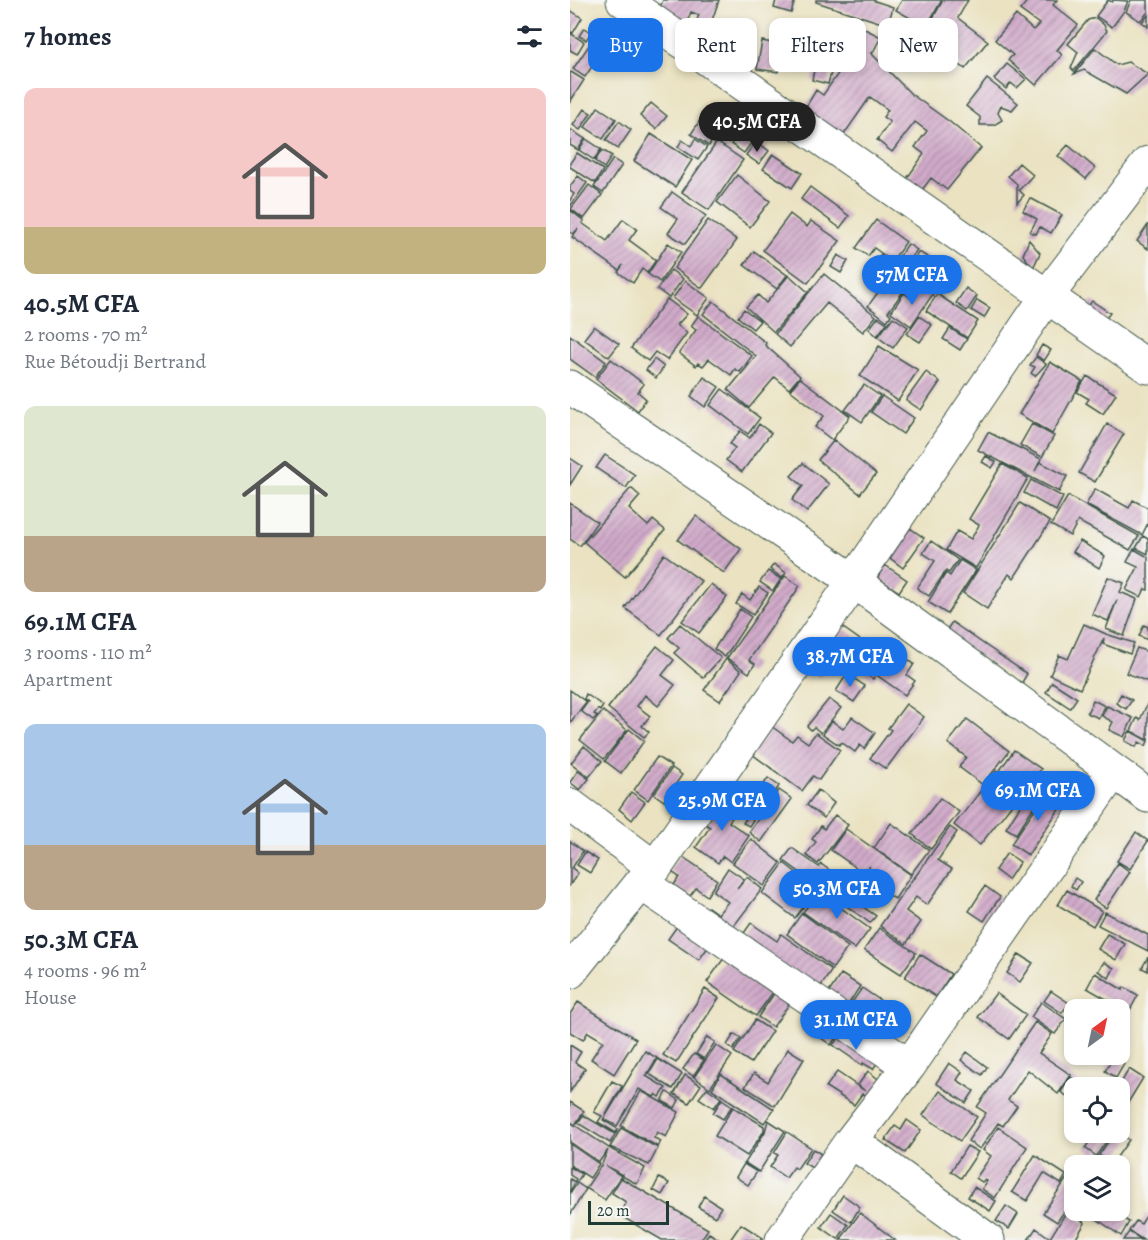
<!DOCTYPE html>
<meta charset="utf-8">
<style>
:root{--surface:#fff;--page:#f6f6f7;--text:#1f2937;--muted:#747a83;--accent:#1a73e8}
body{margin:0;font-family:Alegreya,serif;background:var(--page);color:var(--text);height:100vh;display:flex;flex-direction:column;font-size:22px;white-space:nowrap}
*{box-sizing:border-box;margin:0}
p{font-size:20px;color:var(--muted)}
.icon{flex:none;width:33px;height:33px;fill:none;stroke:currentColor;stroke-width:2;stroke-linecap:round;stroke-linejoin:round}
.map{position:relative;flex:1;overflow:hidden}
.panel{display:flex;flex-direction:column;background:var(--surface);width:570px}
.panel>*{flex:none}
.hud{position:absolute;left:18px;top:18px;width:470px;height:54px;display:flex;gap:12px}
.needle{width:39px;rotate:33deg}
.tools{position:absolute;left:494px;top:999px;display:grid;gap:12px}
.tools a{display:grid;place-items:center;width:66px;height:66px;border-radius:12px;background:var(--surface);box-shadow:0 3px 9px #0003;font-size:30px}
.scale{position:absolute;left:18px;bottom:15px;width:81px;box-sizing:border-box;padding-left:6px;border:3px solid #1f3d34;border-top:0;font-size:16px;line-height:21px;white-space:nowrap;color:#1f3d34;-webkit-text-stroke:4px #f6f6f2;paint-order:stroke}
.price{position:absolute;translate:-50% -51px;padding:0 14px;border-radius:21px;background:var(--accent);color:#fff;font-size:20px;line-height:39px;filter:drop-shadow(0 2px 3px #0008)}
.price::after{content:'';position:absolute;left:50%;top:36px;width:18px;height:14px;margin-left:-9px;background:inherit;clip-path:polygon(0 0,100% 0,50% 100%)}
.price.on{background:#222;color:#fff}
ul{padding:0;list-style:none}
li{display:grid;align-content:center;gap:12px;height:318px;padding:0 24px}
li span{display:grid;place-items:center;height:186px;border-radius:12px;color:#555}
li>.icon{margin-inline-start:auto}
span .icon{width:108px;height:108px;fill:#fffc;stroke-width:1}
li b{font-size:26px}
h2{display:flex;justify-content:space-between;align-items:center;height:72px;padding:0 24px;font-size:26px}
.chip{padding:0 21px;border-radius:12px;background:var(--surface);box-shadow:0 3px 9px #0003;font-size:21px;line-height:54px}
.chip.on{background:var(--accent);color:#fff}
main{display:flex;flex:1;min-height:0}
.map>svg:first-child{display:block}
.building{fill:url(#building-hatch)}
.lines{fill:none;stroke-linecap:round;stroke-linejoin:round}
.minor-casing{stroke:#3d5649;stroke-width:35}
.minor{stroke:#fff;stroke-width:33}
</style>
<main>
<section class="panel">
<h2>7 homes<svg class="icon" aria-label="filters" viewBox="0 0 24 24"><path d="M4 7h16M4 17h16"/><circle cx="9" cy="7" r="2"/><circle cx="15" cy="17" r="2"/></svg></h2>
<ul>
<li><span style="background:linear-gradient(#f6c9c9 75%,#c2b280 0)"><svg class="icon" aria-label="home" viewBox="0 0 24 24"><path d="M3 11l9-7 9 7M6 9v11h12V9"/></svg></span><div><b>40.5M CFA</b><p>2 rooms · 70 m²</p><p>Rue Bétoudji Bertrand</p></div></li>
<li><span style="background:linear-gradient(#dfe7d0 70%,#b9a48a 0)"><svg class="icon" aria-label="home" viewBox="0 0 24 24"><path d="M3 11l9-7 9 7M6 9v11h12V9"/></svg></span><div><b>69.1M CFA</b><p>3 rooms · 110 m²</p><p>Apartment</p></div></li>
<li><span style="background:linear-gradient(#a9c7e8 65%,#b9a48a 0)"><svg class="icon" aria-label="home" viewBox="0 0 24 24"><path d="M3 11l9-7 9 7M6 9v11h12V9"/></svg></span><div><b>50.3M CFA</b><p>4 rooms · 96 m²</p><p>House</p></div></li>
</ul>
</section>
<div class="map">
<svg width="578" height="1240" viewBox="0 0 578 1240">
<defs>
<pattern id="building-hatch" width="6" height="6" patternUnits="userSpaceOnUse" patternTransform="scale(1.5)"><rect width="6" height="6" fill="#d1aaca"/><path d="M-1 1l2-2M0 6l6-6M5 7l2-2" fill="none" stroke="#a98ca5"/></pattern>
</defs>
<rect width="100%" height="100%" fill="#f6f6f2"/>
<filter id="ink" filterUnits="userSpaceOnUse"><feTurbulence type="fractalNoise" baseFrequency=".0167" numOctaves="2"/><feDisplacementMap in="SourceGraphic" scale="12" xChannelSelector="R" yChannelSelector="G"/><feConvolveMatrix kernelMatrix="1 2 1 2 8 2 1 2 1" color-interpolation-filters="sRGB"/></filter>
<filter id="wash" filterUnits="userSpaceOnUse"><feTurbulence type="fractalNoise" baseFrequency=".008" numOctaves="4" result="noise"/><feDisplacementMap in="SourceGraphic" scale="24" xChannelSelector="R" yChannelSelector="G"/><feGaussianBlur stdDeviation="1.35" result="paint"/><feColorMatrix in="noise" values="0 0 0 0 0 0 0 0 0 0 0 0 0 0 0 0 0 1.4 0 .05"/><feComposite in="paint" operator="in"/></filter>
<g filter="url(#wash)">
<rect width="100%" height="100%" fill="#eae2c1"/>
<g id="blocks">
<path class="building" d="M93,0H149L138,32L124,27L129,15L121,12L114,31L85,20Z
M206,0H225L221,13L204,8Z
M246,0H302L323,7L318,25L246,2Z
M332,0H372L356,27L326,10Z
M373,0H398L388,18L418,41L395,69L366,46L377,32L361,22Z
M458,0H487L483,5L508,25L487,50L492,55L466,85L438,60L443,55L425,40L446,15L463,30L469,24L450,10Z
M538,0L542,2L543,0L558,1L554,11L542,27L526,16Z
M561,0H578V12L570,21L556,12Z
M0,10L12,18L3,33L0,31Z
M578,15V27L572,22Z
M526,18L534,25L537,31L504,71L501,68L508,52L498,44L518,20Z
M281,22L311,37L302,54L300,52L341,94L380,122L411,148L377,190L361,178L346,198L331,187L354,154L345,147L357,131L345,122L322,152L307,140L320,122L313,117L318,110L300,97L268,143L231,115L246,90L253,95L272,68L263,66L258,84L242,80L244,70L210,61L208,72L187,69L192,41L278,59L288,46L273,38Z
M14,28L21,32L16,40L9,36Z
M0,33L14,42L7,54L0,50Z
M26,35L52,52L44,65L29,56L15,77L3,69Z
M525,48L547,65L558,62L578,74L556,94L514,70L504,74Z
M437,64L456,79L447,88L441,83L436,89L424,79Z
M1,72L14,80L0,102V73Z
M417,79L448,103L442,110L431,106L428,113L432,120L424,125H410V117L396,106Z
M81,103L97,116L86,129L70,116Z
M28,107L46,119L33,139L15,127Z
M139,107L156,118L139,146L121,134Z
M14,109L21,113L10,130L3,125Z
M49,121L61,130L48,149L36,140Z
M160,123L167,128L158,143L150,138Z
M0,129L15,139L8,150L0,145Z
M171,129L184,139L174,153L161,144Z
M81,134L122,160L105,187L64,161Z
M16,139L31,149L24,160L9,150Z
M125,139L137,147L128,160L108,147L112,140L121,146Z
M186,141L199,151L189,164L176,155Z
M147,142L173,160L139,210L112,192Z
M498,145L525,168L516,179L488,156Z
M32,150L42,156L34,168L25,161Z
M7,153L33,170L25,183L0,167V163Z
M203,154L232,173L222,188L193,169Z
M43,159L52,165L33,193L24,187Z
M449,163L463,175L449,190L454,195L447,203V184L438,176Z
M167,175L200,201L180,227L147,202Z
M8,176L17,183L0,207V200L4,194L0,191V186Z
M19,185L32,195L14,219L1,209Z
M240,187L279,216L270,228L231,199Z
M102,192L136,216L115,244L98,233L108,219L91,207Z
M460,198L492,215L481,233L470,227L466,234L460,232L467,219L453,211Z
M0,210L14,221L12,223L37,241L53,219L67,229L59,240L86,260L77,273L72,269L63,283L48,272L53,265L49,270L2,237L8,229L3,234L0,232Z
M220,214L237,227L241,221L270,241L238,283L193,250Z
M138,220L167,240L132,288L104,268Z
M306,220L336,242L322,261L304,248L298,256L286,248Z
M578,225V249L567,241Z
M459,240L470,253L463,268L453,255Z
M98,243L111,252L90,282L78,274Z
M338,244L347,250L333,269L324,263Z
M184,251L217,275L207,289L174,265Z
M349,252L359,258L353,267L343,260Z
M311,254L351,285L343,295L335,289L318,312L321,315L317,321L298,306L312,287L296,274Z
M268,255L278,261L271,273L261,267Z
M362,260L372,267L359,285L349,278Z
M101,270L113,279L99,298L87,289Z
M254,274L306,316L293,332L257,303L220,347L205,334Z
M219,275L238,292L204,332L176,307L188,295L196,303Z
M115,281L139,298L127,315L103,298Z
M351,285L363,294L341,326L321,312L334,293L342,299Z
M396,288L407,296L397,311L386,303Z
M367,294L408,321L397,338L356,311Z
M97,299L117,314L107,325L117,333L97,360L85,352L78,361L61,348Z
M407,300L420,308L414,318L401,310Z
M143,301L196,343L195,345L230,376L219,389L205,377L179,408L158,390L186,356L133,314Z
M522,301L540,313L525,333L508,320Z
M174,309L190,321L183,329L168,317Z
M128,316L182,356L170,372L165,369L161,375L139,359L133,366L128,363L126,366L109,353L126,330L121,326Z
M349,316L362,325L350,342L337,334Z
M308,317L317,323L307,336L299,329Z
M323,317L338,327L323,348L308,337Z
M24,326L49,344L39,357L14,339Z
M380,328L397,339L390,350L373,339Z
M0,335L36,362L25,377L0,359Z
M472,345L481,350L474,361L466,355Z
M309,346L348,370L328,401L290,376Z
M466,357L476,364L465,376L461,373L465,367L460,365Z
M41,359L74,384L68,392L76,399L68,411L26,379Z
M84,359L94,367L86,378L76,370Z
M480,362L512,381L482,434L449,414Z
M356,372L370,382L351,410L336,400Z
M517,376L546,394L533,414L516,403L519,399L507,392Z
M134,377L149,387L135,407L121,396Z
M230,378L280,416L262,440L245,427L254,416L220,390Z
M294,385L310,396L292,422L275,410Z
M152,389L190,418L178,434L140,405Z
M312,396L344,418L333,434L301,412Z
M189,424L201,433L172,472L156,460L165,448L160,444L170,431L180,438Z
M462,424L484,436L472,457L450,445Z
M537,424L554,434L525,482L509,473Z
M418,432L471,459L465,471L470,462L497,476L489,492L408,450Z
M264,440L306,474L290,494L248,460Z
M35,455L65,475L56,488L26,468Z
M416,456L426,462L422,468L412,462Z
M0,458L12,466L0,485Z
M233,463L259,484L237,512L222,500L233,486L221,476Z
M432,464L458,478L406,568L376,550L387,531L401,539L409,525L399,519Z
M461,480L493,497L486,511L454,493Z
M61,488L70,496L59,509L78,526L83,520L95,530L55,577L14,542Z
M525,489L559,508L563,500L578,508V523L572,535L516,505Z
M498,496L569,536L560,550L508,521L500,536L481,525Z
M0,503L27,522L10,546L0,539Z
M450,503L480,522L444,578L439,574L417,609L393,593Z
M126,516L171,549L154,573L108,540Z
M340,528L354,538L333,568L320,558Z
M573,536L578,539V554L566,548Z
M361,541L388,560L379,573L376,571L359,596L347,588L365,561L353,553Z
M510,541L535,556L529,568L503,552Z
M564,549L578,557V590L575,589L571,597L556,590L568,567L557,562Z
M94,554L131,581L91,635L55,608Z
M390,560L406,570L377,614L358,602L376,573L380,576Z
M204,564L216,573L212,578L200,569Z
M315,565L337,580L329,592L307,578Z
M198,571L211,579L203,591L190,582Z
M215,576L230,586L179,660L185,664L179,673L157,658Z
M538,577L554,583L550,592L567,599L554,636L536,629L547,600L538,621L522,614Z
M141,584L157,597L129,633L112,621Z
M189,587L198,593L183,615L166,604L172,594L180,600Z
M170,609L181,617L155,657L144,649Z
M382,622L457,674L451,684L375,632Z
M110,624L151,658L133,678L104,653L109,648L98,638Z
M514,624L536,634L564,643L560,654L533,644L534,638L510,689L480,675L489,655L498,659Z
M269,625L317,659L303,679L255,645Z
M574,625L578,627V640L569,636Z
M87,646L104,660L92,675L105,685L88,706L75,695L67,706L80,716L72,726L79,732L74,737L38,708Z
M567,648L578,652V682L556,673Z
M248,655L260,663L250,677L239,668Z
M332,655L344,664L337,675L345,681L335,695L308,676L319,660L325,665Z
M156,659L171,671L150,701L134,690Z
M277,674L295,686L284,702L266,691Z
M482,682L507,698L500,708L476,692Z
M0,690L16,702L0,723Z
M16,694L33,706L30,711L28,709L24,714L27,716L23,720L11,711L18,702L14,699Z
M551,694L562,700L556,709L546,703Z
M259,699L271,708L251,733L244,727L241,730L237,726Z
M523,700L535,706L529,718L517,713Z
M578,702V740L561,731L567,718L570,720Z
M336,704L354,717L316,769L300,758L321,730L318,728Z
M537,706L563,718L554,737L539,730L543,722L532,716Z
M33,711L57,730L34,759L10,740Z
M282,717L305,733L294,749L290,745L285,752L271,742L269,745L253,734L262,721L273,729Z
M397,719L439,751L413,785L389,767L396,757L378,743Z
M201,726L222,741L227,735L238,743L246,733L270,750L249,780L243,776L232,791L182,754Z
M59,729L74,741L51,773L35,761Z
M560,731L578,741L576,746L569,742L566,747L555,741Z
M14,746L32,761L19,777L1,763Z
M444,750L471,769L456,789L430,770Z
M87,757L101,766L78,800L64,790Z
M102,768L112,775L94,801L84,794Z
M427,770L453,790L410,845L384,825Z
M8,771L19,779L10,790L0,782Z
M198,778L209,786L199,801L188,793Z
M464,784L474,791L446,834L436,828Z
M479,788L496,799L458,855L441,844Z
M209,790L222,799L191,842L179,832Z
M248,790L264,803L254,818L237,805Z
M61,792L75,802L62,820L49,809Z
M151,794L169,807L159,822L179,836L161,862L153,856L148,863L126,847L140,827L132,822Z
M370,798L389,812L361,849L342,834Z
M183,808L188,812L179,826L173,823Z
M265,815L278,825L248,864L236,855L246,842L242,839L251,826L254,829Z
M321,823L359,850L341,874L304,848Z
M380,827L387,832L368,860L382,869L357,905L346,897L336,911L351,922L336,944L310,926L344,877L346,878L345,877Z
M276,829L341,875L325,899L292,878L300,866L294,873L261,850Z
M566,832L578,841L560,869L547,861Z
M181,839L211,863L194,886L163,863Z
M0,841L13,851L2,868L8,873L0,885Z
M222,848L249,867L251,864L295,896L289,904L306,916L300,923L213,860Z
M15,852L28,860L20,873L7,865Z
M437,853L450,862L438,880L425,870Z
M110,855L147,880L137,896L126,888L120,896L104,885L109,877L99,870Z
M214,863L247,889L225,918L192,893Z
M548,863L560,872L536,908L524,900Z
M158,868L174,879L167,889L177,877L192,889L157,935L132,915L138,907L148,914L158,902L143,891Z
M505,878L511,882L506,890L501,886Z
M415,886L430,897L414,921L399,911Z
M497,890L532,911L523,926L488,905Z
M249,892L300,929L285,949L233,912Z
M535,912L578,935V951L528,925Z
M232,913L278,947L263,968L217,934Z
M110,922L141,943L129,960L98,939Z
M181,923L207,941L211,934L262,970L244,996L167,943Z
M309,928L346,953L331,974L294,950Z
M537,934L555,944L546,960L528,949Z
M159,951L208,985L186,1016L137,982Z
M350,954L381,974L366,997L335,977Z
M449,954L463,963L450,982L437,973Z
M578,957V971L572,968Z
M534,962L544,968L539,978L528,971Z
M525,973L553,990L554,987L568,995L559,1012L517,988Z
M271,974L290,986L278,1005L254,1000Z
M209,986L224,997L203,1027L188,1017Z
M292,988L320,1007L302,1033L274,1014Z
M135,989L149,998L106,1063L93,1055Z
M481,991L499,1003L492,1013L474,1001Z
M426,993L456,1015L439,1039L408,1017Z
M8,1002L66,1039L44,1074L21,1059L33,1041L18,1032L13,1040L0,1032V1014Z
M471,1002L496,1019L485,1034L461,1017Z
M185,1020L202,1031L181,1063L164,1052Z
M256,1022L270,1031L261,1045L247,1035Z
M465,1022L482,1034L469,1053L501,1075L488,1094L458,1070L438,1100L447,1106L433,1126L428,1123L410,1149L398,1141L416,1113L407,1107Z
M272,1033L310,1059L303,1069L293,1063L292,1065L263,1045Z
M164,1034L171,1038L163,1050L157,1045Z
M137,1037L145,1042L134,1059L126,1054Z
M0,1045L11,1052L5,1062L15,1069L0,1092Z
M146,1045L162,1056L140,1088L124,1077Z
M218,1049L234,1059L205,1106L175,1087L184,1073L198,1082Z
M75,1051L87,1058L76,1076L96,1088L90,1097L86,1094L84,1097L69,1089L47,1126L34,1119Z
M397,1052L417,1067L412,1075L391,1060Z
M124,1054L134,1060L123,1076L113,1069Z
M543,1058L554,1064L546,1078L535,1071Z
M88,1059L112,1074L103,1089L79,1074Z
M379,1063L392,1072L387,1080L404,1091L396,1103L366,1083Z
M559,1069L573,1078L553,1111L549,1109L548,1088Z
M298,1071L312,1082L300,1097L292,1094L284,1105L256,1087L267,1072L295,1091L288,1085Z
M151,1074L204,1109L194,1123L142,1089Z
M115,1075L131,1085L119,1103L104,1094Z
M501,1077L516,1088H504V1101L491,1092Z
M42,1081L52,1086L33,1120L48,1129L46,1133L28,1122L32,1116L24,1112Z
M137,1088L151,1098L144,1108L129,1098Z
M71,1091L109,1112L96,1137L87,1132L84,1138L91,1141L88,1147L51,1126Z
M370,1091L407,1117L390,1141L353,1115Z
M97,1092L109,1100L105,1108L92,1101Z
M152,1099L162,1106L153,1119L143,1113Z
M0,1102L14,1111L5,1125L0,1121Z
M163,1107L194,1126V1131L177,1156L145,1136Z
M13,1115L45,1134L40,1143L8,1123Z
M198,1120L215,1131L189,1172L175,1163L195,1132Z
M337,1120L351,1130L335,1153L315,1140L325,1126L331,1130Z
M0,1122L39,1148L75,1168L67,1184L52,1176L53,1173L52,1175L36,1166L51,1176L35,1200L16,1188L32,1164L38,1150L29,1162L0,1142Z
M428,1127L457,1147L425,1198L412,1189L417,1181L414,1180L412,1182L406,1178L421,1156L413,1150Z
M51,1128L88,1148L79,1165L40,1147Z
M217,1132L241,1148L227,1169L224,1167L216,1178L200,1167L208,1155L204,1153Z
M523,1132H543L526,1156L515,1148L523,1137L521,1135Z
M545,1132H548L559,1140L542,1164L529,1155Z
M0,1144L29,1164L20,1178L0,1165Z
M397,1146L408,1152L391,1178L381,1171Z
M243,1149L251,1154L242,1168L234,1163Z
M465,1155L496,1175L491,1184L474,1173L457,1201L442,1192Z
M527,1156L542,1166H520Z
M174,1164L187,1172L178,1185L166,1177Z
M0,1167L12,1174L7,1182L5,1181L6,1179L0,1175Z
M51,1178L138,1229L131,1240H92L49,1215L56,1202L42,1193Z
M89,1178L99,1183L92,1195L83,1190Z
M497,1178L504,1182V1197L500,1203L504,1198V1210H513L508,1217L496,1209L487,1222L473,1213Z
M0,1179L5,1182L0,1192Z
M7,1183L16,1189L0,1215V1194Z
M404,1187L426,1201L420,1211L398,1197Z
M273,1195L290,1207L281,1222L263,1210Z
M134,1196L151,1207L145,1217L128,1207Z
M436,1206L448,1214L439,1229L426,1221Z
M514,1210H540L559,1222L551,1236Z
M497,1211L515,1223L505,1240H458L466,1228L480,1238Z
M261,1213L278,1225L268,1239L251,1227Z
M290,1213L325,1240H270Z
M578,1213V1240H573L559,1231L566,1221L571,1224Z
M171,1224L193,1238L192,1240H160Z
M559,1232L571,1240H553Z
M139,1233L150,1240H134Z"/>
</g>
</g>
<g filter="url(#ink)">
<use href="#blocks" fill-opacity="0" stroke="#3d5649" stroke-width="1.5"/>
<g class="lines">
<g class="minor-casing">
<path id="minor" d="M53,0L578,367
M0,387L284,581L578,796
M0,805L85,868
M71,883L339,1066
M0,972L71,883L85,868L284,581L477,296L578,163
M281,1141L418,1240
M212,1240L281,1141L339,1066L543,772"/>
</g>
<use href="#minor" class="minor"/>
</g>
</g>
</svg>
<div class="tools">
<a><svg class="needle" viewBox="-14 -14 28 28"><path d="M0-13l5 13h-10z" fill="#e53935"/><path d="M0 13l5-13h-10z" fill="#747a83"/></svg></a>
<a><svg class="icon" aria-label="locate" viewBox="0 0 24 24"><circle cx="12" cy="12" r="6"/><path d="M12 2v4M12 18v4M2 12h4M18 12h4"/></svg></a>
<a><svg class="icon" aria-label="layers" viewBox="0 0 24 24"><path d="M12 4l9 5-9 5-9-5zM3 14l9 5 9-5"/></svg></a>
</div>
<div class="scale">20 m</div>
<b class="price on" style="left:187px;top:153px">40.5M CFA</b>
<b class="price" style="left:342px;top:306px">57M CFA</b>
<b class="price" style="left:280px;top:688px">38.7M CFA</b>
<b class="price" style="left:468px;top:822px">69.1M CFA</b>
<b class="price" style="left:152px;top:832px">25.9M CFA</b>
<b class="price" style="left:267px;top:920px">50.3M CFA</b>
<b class="price" style="left:286px;top:1051px">31.1M CFA</b>
<div class="hud">
<a class="chip on">Buy</a>
<a class="chip">Rent</a>
<a class="chip">Filters</a>
<a class="chip">New</a>
</div>
</div>
</main>
